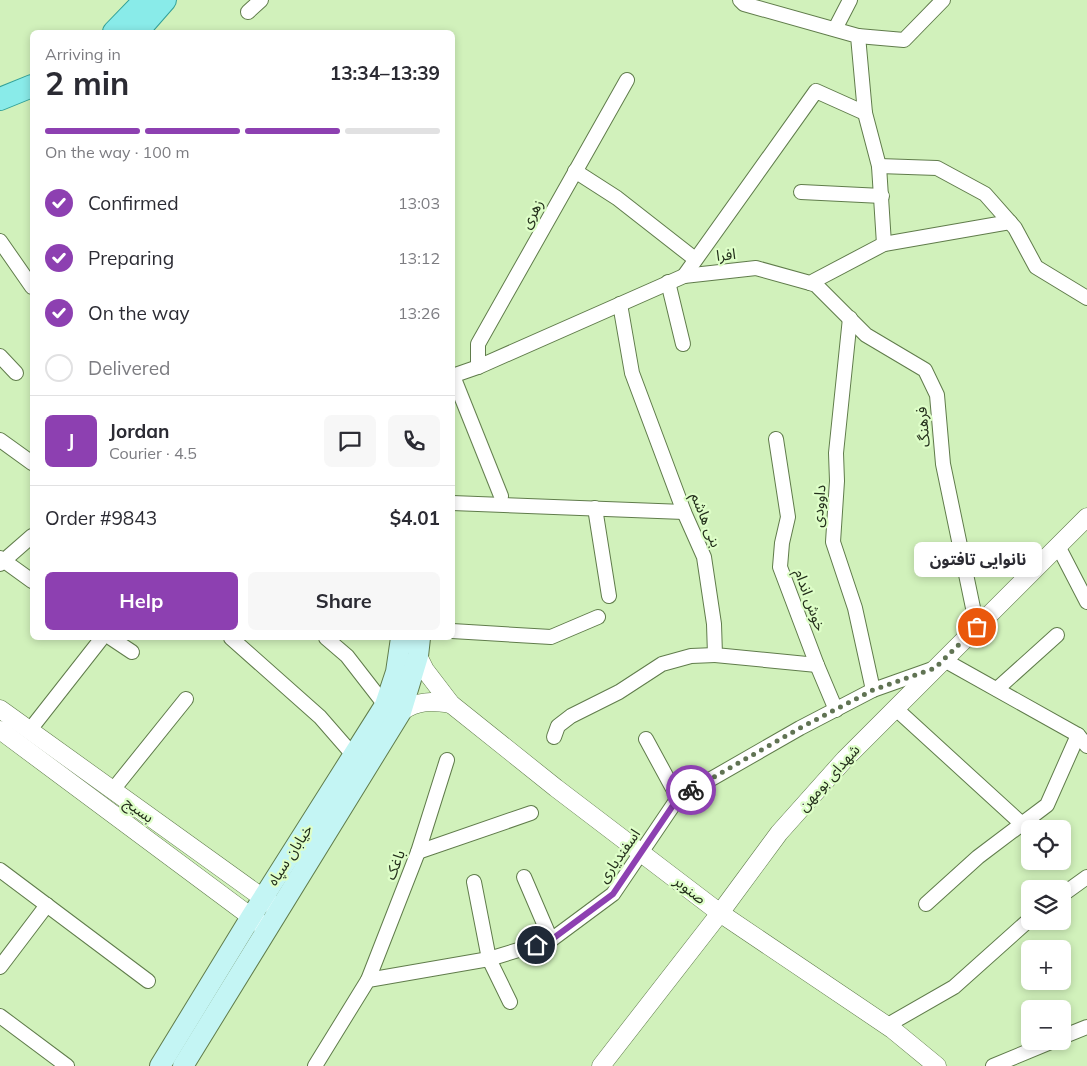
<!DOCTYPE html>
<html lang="en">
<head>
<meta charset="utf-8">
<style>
  :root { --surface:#fff; --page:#f7f7f7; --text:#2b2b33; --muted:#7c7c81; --line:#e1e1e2; --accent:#8d40b1 }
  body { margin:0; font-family:Mulish,"Noto Sans Arabic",sans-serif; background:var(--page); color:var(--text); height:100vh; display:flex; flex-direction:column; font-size:19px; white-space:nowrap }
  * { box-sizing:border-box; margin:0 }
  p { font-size:16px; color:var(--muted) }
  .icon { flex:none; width:28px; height:28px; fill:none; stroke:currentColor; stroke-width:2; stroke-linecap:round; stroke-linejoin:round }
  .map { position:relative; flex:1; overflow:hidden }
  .details { position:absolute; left:30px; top:30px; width:425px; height:610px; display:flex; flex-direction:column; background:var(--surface); border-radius:8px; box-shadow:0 2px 8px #0003 }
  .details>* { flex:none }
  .tools { position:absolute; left:1021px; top:820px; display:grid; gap:10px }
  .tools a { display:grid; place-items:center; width:50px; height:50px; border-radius:8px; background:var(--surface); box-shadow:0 2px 8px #0003; font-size:25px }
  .pin { position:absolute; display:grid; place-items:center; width:42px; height:42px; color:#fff; margin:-21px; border:2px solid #fff; border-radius:50%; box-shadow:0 1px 5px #0007 }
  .courier { position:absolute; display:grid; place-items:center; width:50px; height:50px; margin:-25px; border:4px solid #8d40b1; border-radius:50%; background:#fff; color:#222; box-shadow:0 1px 6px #0007 }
  .bubble { position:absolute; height:35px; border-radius:8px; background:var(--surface); box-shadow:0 2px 8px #0003; font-size:16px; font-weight:700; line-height:35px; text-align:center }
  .headline em { font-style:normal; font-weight:700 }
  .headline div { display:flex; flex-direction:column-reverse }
  .headline { display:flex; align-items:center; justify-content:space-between; height:85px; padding:0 15px }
  h1 { font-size:32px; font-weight:700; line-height:38px }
  .bar { display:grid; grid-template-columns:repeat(4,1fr); gap:8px 5px; align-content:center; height:60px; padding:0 15px }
  .bar i { height:6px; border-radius:4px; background:var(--line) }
  .bar .current { background:var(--accent) }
  .bar p { grid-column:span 4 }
  .line { display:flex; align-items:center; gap:12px; padding:0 15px; border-top:1px solid var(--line) }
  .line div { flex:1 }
  .round { display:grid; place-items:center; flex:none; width:52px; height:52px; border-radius:8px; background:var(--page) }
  ol { padding:0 15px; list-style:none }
  li { display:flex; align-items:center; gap:15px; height:55px }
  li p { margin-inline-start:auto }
  li .icon { padding:5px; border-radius:50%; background:var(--accent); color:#fff; stroke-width:4 }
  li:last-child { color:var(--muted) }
  li i { width:28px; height:28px; border:2px solid var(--line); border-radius:50% }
  .action { display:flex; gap:10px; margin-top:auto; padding:10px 15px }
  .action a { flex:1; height:58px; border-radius:8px; background:var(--accent); color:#fff; font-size:20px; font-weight:700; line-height:58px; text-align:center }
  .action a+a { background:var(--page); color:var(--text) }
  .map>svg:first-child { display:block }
</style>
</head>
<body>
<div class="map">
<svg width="1087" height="1066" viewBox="0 0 1087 1066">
  <rect width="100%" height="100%" fill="#d1f1bb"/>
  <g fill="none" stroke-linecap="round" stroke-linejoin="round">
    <!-- minor casing -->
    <g stroke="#607c4b" stroke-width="16">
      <g id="minor">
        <path d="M 740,0 L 744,4 L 858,36 L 865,113"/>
        <path d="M 248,12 L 261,0"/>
        <path d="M 835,29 L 850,0"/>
        <path d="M 858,36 L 904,40 L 943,0"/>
        <path d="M 879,166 L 937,168 L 985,194 L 1015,228 L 1036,267 L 1087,298"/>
        <path d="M 575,171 L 617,198 L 695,259"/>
        <path d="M 801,192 L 882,196"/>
        <path d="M 0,241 L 32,287"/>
        <path d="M 684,276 L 816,91 L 865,113 L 879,166 L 884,244"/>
        <path d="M 668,282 L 683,344"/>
        <path d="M 810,283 L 816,285 L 866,335 L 925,370 L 937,395 L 943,464 L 977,627"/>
        <path d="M 620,304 L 632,373 L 684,512 L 704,557 L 714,624 L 715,655 L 817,665"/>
        <path d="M 850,318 L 836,453 L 837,481 L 833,542 L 855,608 L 873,690"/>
        <path d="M 0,356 L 16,373"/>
        <path d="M 478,367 L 478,344 L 627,80"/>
        <path d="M 452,376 L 478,367 L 684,276 L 756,268 L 810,283 L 884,244 L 1010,222"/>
        <path d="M 453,376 L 501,496"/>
        <path d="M 776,439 L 788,517 L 782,543 L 780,567 L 817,665 L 836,710"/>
        <path d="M 0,440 L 32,463"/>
        <path d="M 452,503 L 684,512"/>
        <path d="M 595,508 L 609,596"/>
        <path d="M 1058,546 L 1087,602"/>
        <path d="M 0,558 L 32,581"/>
        <path d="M 0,564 L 32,536"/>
        <path d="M 452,631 L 551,637 L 598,617"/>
        <path d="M 111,638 L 132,652"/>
        <path d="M 231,638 L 320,717 L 354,756"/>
        <path d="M 326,638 L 347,656 L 385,705"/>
        <path d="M 944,660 L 1078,735 L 1087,746"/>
        <path d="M 997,689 L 1057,635"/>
        <path d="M 895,708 L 1022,824"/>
        <path d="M 29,731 L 102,638"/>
        <path d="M 554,737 L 558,726 L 571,716 L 619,692 L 662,664 L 691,656 L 715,655"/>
        <path d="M 646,739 L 678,798"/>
        <path d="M 112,791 L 186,699"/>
        <path d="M 418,852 L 531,813"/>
        <path d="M 0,870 L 148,981"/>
        <path d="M 524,877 L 551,940"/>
        <path d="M 474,882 L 489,959 L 510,1002"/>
        <path d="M 1062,895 L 1087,877"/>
        <path d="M 926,904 L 978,857 L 1047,805 L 1078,735"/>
        <path d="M 0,967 L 47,905"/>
        <path d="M 368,980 L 418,852 L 447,760"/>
        <path d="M 0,1016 L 67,1066"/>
        <path d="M 886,1026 L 954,987 L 1030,919"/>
        <path d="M 1062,1037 L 1087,1027"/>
        <path d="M 315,1066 L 368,980 L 489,959 L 551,940 L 613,894 L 678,798 L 800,728 L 873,690 L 935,668"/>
        <path d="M 993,1066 L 1053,1041"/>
      </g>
    </g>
    <!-- tertiary casing -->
    <g stroke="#607c4b" stroke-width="19">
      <g id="tertiary">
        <path d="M 418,656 L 425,670 L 451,704 L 556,788 L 720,913 L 892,1029 L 937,1066"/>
        <path d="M 0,709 L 274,906"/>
        <path d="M 401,712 C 418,700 432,701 451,704"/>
        <path d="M 0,730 L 262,925"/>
        <path d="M 601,1066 L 720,913 L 779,833 L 845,759 L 1087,517"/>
      </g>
    </g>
    <!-- secondary casing -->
    <g stroke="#607c4b" stroke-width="22">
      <g id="secondary">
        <path d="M 160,1066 L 251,917 L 385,705 L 396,672 L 401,638"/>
        <path d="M 183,1066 L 401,712 L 418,656 L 420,638"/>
      </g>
    </g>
    <!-- primary casing -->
    <g stroke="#32a198" stroke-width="24">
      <g id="primary">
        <path d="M 114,32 L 145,0"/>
        <path d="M 137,32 L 165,0"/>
        <path d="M 0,99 L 32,86"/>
      </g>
    </g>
    <!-- minor -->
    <use href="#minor" stroke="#fff" stroke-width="14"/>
    <!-- tertiary -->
    <use href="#tertiary" stroke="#fff" stroke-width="18"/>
    <!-- secondary -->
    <use href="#secondary" stroke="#c4f5f4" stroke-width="20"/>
    <!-- primary -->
    <use href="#primary" stroke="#89ebe9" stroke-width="22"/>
  </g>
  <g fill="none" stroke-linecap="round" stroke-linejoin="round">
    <!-- done -->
    <path stroke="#607353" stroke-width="5" stroke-dasharray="0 9" d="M 691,790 L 800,728 L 873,690 L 935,668 L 977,627"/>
    <!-- route -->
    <path stroke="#8d40b1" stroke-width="6" d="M 536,945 L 551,940 L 613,894 L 678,798 L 691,790"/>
  </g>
  <g text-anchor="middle" stroke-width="4.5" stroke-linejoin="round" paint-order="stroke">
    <!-- street labels -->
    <g font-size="15" fill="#232f1b" stroke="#defec8">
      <text transform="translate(532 214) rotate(-61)" y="5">زهری</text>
      <text transform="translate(726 255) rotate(-6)" y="5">افرا</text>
      <text transform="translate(923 427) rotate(-95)" y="5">فرهنگ</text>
      <text transform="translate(819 506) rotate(-86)" y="5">داوودی</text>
      <text transform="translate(706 520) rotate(68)" y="5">بنی هاشم</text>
      <text transform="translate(810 600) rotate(70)" y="5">خوش اندام</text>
      <text transform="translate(829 778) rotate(-48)" y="5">شهدای بومهن</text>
      <text transform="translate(139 810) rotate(36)" y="5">بسیج</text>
      <text transform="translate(290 855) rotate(-57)" y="5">خیابان سپاه</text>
      <text transform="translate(619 856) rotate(-55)" y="5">اسفندیاری</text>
      <text transform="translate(395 865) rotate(-69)" y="5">باغک</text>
      <text transform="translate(690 890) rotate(38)" y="5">صنوبر</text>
    </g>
  </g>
</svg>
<div class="tools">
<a><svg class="icon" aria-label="locate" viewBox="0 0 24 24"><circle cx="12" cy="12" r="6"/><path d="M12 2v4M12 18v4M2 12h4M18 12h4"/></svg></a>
<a><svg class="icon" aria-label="layers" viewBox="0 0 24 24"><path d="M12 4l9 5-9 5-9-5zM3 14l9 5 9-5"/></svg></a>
<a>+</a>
<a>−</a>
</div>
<div class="pin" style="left:977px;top:627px;background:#ea580c"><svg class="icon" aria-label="bag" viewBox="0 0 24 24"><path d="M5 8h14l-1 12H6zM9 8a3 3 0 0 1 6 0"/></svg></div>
<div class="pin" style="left:536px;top:945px;background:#1f2937"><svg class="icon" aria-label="home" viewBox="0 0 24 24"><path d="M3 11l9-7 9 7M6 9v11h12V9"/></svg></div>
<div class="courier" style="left:691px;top:790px"><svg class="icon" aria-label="bike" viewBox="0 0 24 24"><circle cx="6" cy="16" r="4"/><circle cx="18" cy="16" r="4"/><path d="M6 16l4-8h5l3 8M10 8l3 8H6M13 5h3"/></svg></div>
<div class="bubble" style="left:914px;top:542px;width:128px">نانوایی تافتون</div>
<section class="details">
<div class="headline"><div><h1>2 min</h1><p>Arriving in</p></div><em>13:34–13:39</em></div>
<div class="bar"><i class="current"></i><i class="current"></i><i class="current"></i><i></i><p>On the way · 100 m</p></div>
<ol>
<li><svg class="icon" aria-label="check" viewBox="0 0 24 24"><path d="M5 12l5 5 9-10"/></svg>Confirmed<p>13:03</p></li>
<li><svg class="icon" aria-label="check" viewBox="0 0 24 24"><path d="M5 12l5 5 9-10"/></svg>Preparing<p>13:12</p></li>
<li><svg class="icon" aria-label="check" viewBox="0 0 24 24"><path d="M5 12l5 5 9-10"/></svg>On the way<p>13:26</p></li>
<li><i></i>Delivered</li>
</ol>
<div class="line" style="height:90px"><b class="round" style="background:var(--accent);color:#fff">J</b><div><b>Jordan</b><p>Courier · 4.5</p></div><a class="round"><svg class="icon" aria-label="chat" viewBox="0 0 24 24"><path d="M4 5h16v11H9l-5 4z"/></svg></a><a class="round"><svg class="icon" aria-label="phone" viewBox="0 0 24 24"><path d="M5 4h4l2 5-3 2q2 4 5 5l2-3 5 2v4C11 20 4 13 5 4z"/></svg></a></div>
<div class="line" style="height:65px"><div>Order #9843</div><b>$4.01</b></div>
<div class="action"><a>Help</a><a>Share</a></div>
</section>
</div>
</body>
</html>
